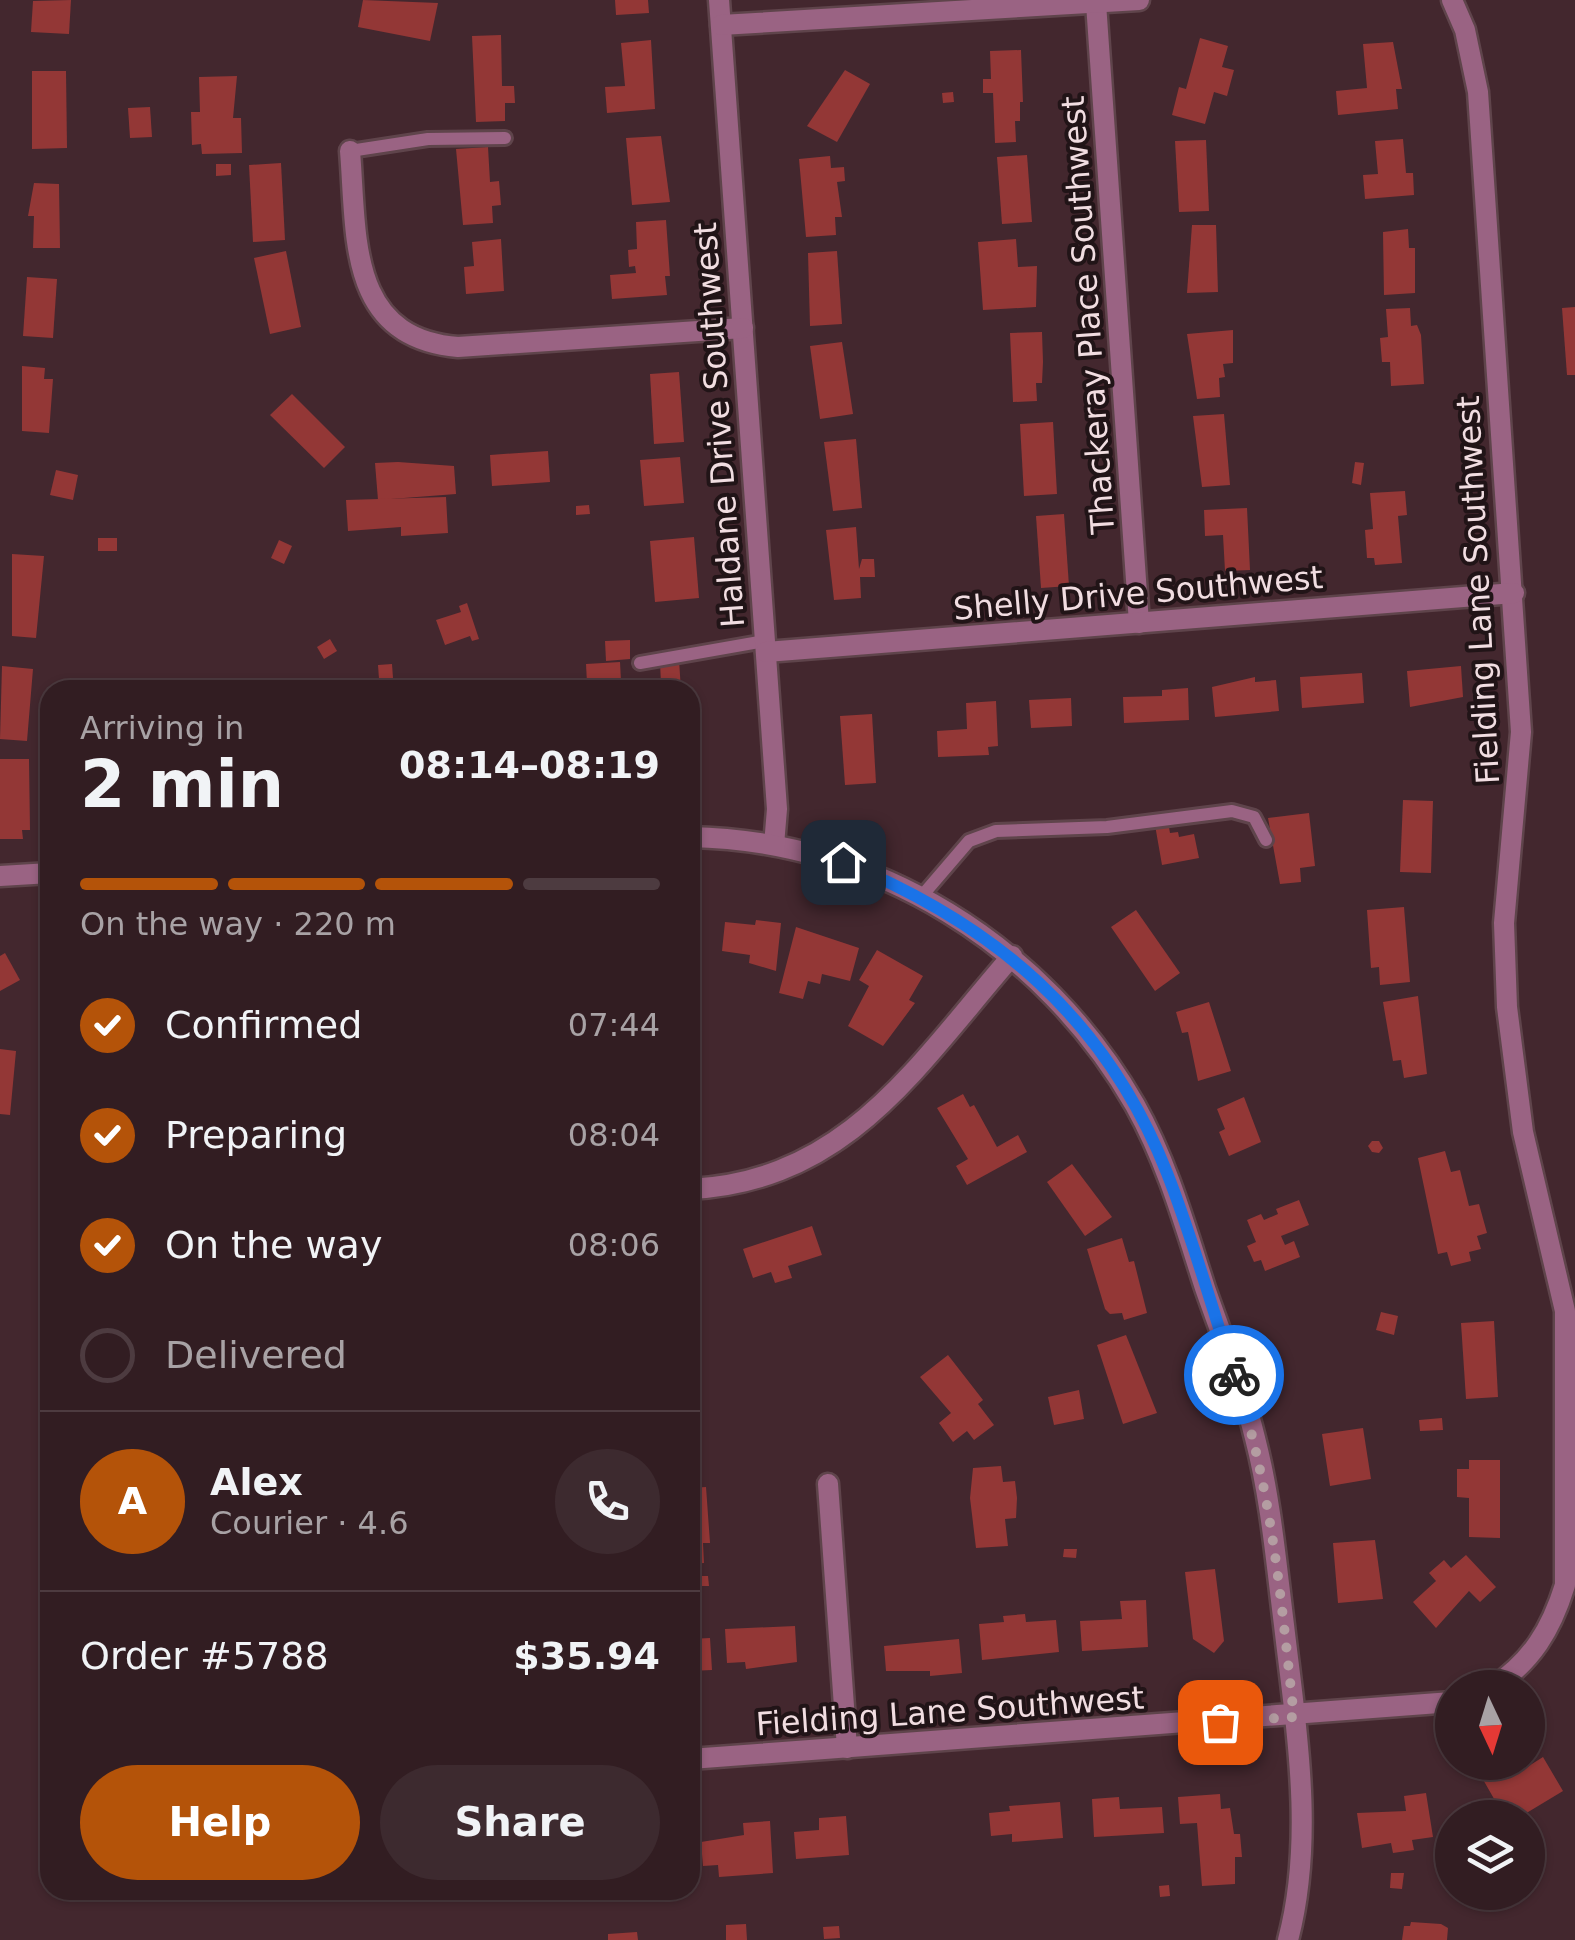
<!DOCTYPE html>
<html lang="en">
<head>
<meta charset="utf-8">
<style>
  :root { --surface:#321d22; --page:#3d2a2f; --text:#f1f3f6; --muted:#a8a2a5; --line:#4d3b40; --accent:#b45309 }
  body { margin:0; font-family:"DejaVu Sans",sans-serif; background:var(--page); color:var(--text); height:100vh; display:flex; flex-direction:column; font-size:38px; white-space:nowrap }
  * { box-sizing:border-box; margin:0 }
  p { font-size:32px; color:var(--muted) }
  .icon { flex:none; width:55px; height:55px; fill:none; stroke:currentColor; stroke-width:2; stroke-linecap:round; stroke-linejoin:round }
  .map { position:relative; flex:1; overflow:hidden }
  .panel { position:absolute; left:40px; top:680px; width:660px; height:1220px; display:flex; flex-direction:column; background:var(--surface); border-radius:30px; box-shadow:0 2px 8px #0004,0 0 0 2px var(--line) }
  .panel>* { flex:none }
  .needle { width:65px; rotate:176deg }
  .buttons { position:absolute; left:1435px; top:1670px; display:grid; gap:20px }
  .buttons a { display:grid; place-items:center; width:110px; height:110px; border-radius:50%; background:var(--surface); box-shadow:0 2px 8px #0004,0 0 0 2px var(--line); font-size:50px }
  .pin { position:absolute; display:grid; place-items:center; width:85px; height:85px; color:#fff; margin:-42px; border-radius:20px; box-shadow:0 5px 15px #0006 }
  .courier { position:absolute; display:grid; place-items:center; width:100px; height:100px; margin:-50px; border:8px solid #1a73e8; border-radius:50%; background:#fff; color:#222; box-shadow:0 2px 12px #0007 }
  .headline em { font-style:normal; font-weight:700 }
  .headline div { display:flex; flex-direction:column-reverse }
  .headline { display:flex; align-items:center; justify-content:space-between; height:170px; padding:0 40px }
  h1 { font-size:65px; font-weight:700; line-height:75px }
  .bar { display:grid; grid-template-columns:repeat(4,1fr); gap:15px 10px; align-content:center; height:120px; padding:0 40px }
  .bar i { height:12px; border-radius:8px; background:var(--line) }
  .bar .on { background:var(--accent) }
  .bar p { grid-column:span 4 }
  .line { display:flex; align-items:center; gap:25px; padding:0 40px; border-top:2px solid var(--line) }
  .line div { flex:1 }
  .round { display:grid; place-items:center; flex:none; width:105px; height:105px; border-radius:52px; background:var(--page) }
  ol { padding:0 40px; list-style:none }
  li { display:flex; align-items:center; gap:30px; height:110px }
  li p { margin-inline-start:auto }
  li .icon { padding:10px; border-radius:50%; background:var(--accent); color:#fff; stroke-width:4 }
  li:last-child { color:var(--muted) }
  li i { width:55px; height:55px; border:5px solid var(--line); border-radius:50% }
  .cta { display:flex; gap:20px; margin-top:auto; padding:20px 40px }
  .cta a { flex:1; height:115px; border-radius:60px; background:var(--accent); color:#fff; font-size:40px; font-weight:700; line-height:115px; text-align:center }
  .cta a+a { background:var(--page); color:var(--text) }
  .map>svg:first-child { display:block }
</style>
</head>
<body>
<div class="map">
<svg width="1575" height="1940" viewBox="0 0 1575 1940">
  <rect width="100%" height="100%" fill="#43272e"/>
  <!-- building -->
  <g fill="#933736">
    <path d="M 71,0 L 69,34 L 31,32 L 33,1 Z"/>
    <path d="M 363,0 L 438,3 L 430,41 L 358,27 Z"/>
    <path d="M 615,0 L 648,0 L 649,13 L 616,15 Z"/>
    <path d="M 501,35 L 502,86 L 514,86 L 515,103 L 505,103 L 505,121 L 476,122 L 472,36 Z"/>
    <path d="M 1200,38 L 1228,46 L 1222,67 L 1234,70 L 1227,96 L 1214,92 L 1205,124 L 1172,115 L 1179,87 L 1186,89 Z"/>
    <path d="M 651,40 L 655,109 L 607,113 L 605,87 L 625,86 L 621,43 Z"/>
    <path d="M 1393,42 L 1402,89 L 1396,89 L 1398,109 L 1338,115 L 1336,91 L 1367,88 L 1363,44 Z"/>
    <path d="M 1021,50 L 1023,102 L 1020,102 L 1020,121 L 1015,121 L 1016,142 L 995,143 L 993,93 L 983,93 L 983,79 L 991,79 L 990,51 Z"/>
    <path d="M 845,70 L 870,84 L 837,142 L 807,126 Z"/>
    <path d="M 32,71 L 66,71 L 67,148 L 32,149 Z"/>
    <path d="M 237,76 L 233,118 L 241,118 L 242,153 L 202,154 L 201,144 L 192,145 L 191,112 L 200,112 L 199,77 Z"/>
    <path d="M 953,92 L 954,102 L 943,103 L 942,93 Z"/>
    <path d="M 150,107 L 152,137 L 130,138 L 128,108 Z"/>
    <path d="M 661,136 L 670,202 L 632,205 L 626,138 Z"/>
    <path d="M 1403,139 L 1406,173 L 1413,173 L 1414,195 L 1365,199 L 1363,175 L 1378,174 L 1375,141 Z"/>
    <path d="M 1206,140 L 1209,211 L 1179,212 L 1175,141 Z"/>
    <path d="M 488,147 L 490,182 L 499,181 L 501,205 L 492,206 L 493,223 L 463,225 L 456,149 Z"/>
    <path d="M 1027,155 L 1032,222 L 1002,224 L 997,157 Z"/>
    <path d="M 830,156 L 831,168 L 844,167 L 845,181 L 837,182 L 842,217 L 835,217 L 836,235 L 806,237 L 799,159 Z"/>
    <path d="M 281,163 L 285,240 L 253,242 L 249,165 Z"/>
    <path d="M 216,164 L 231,164 L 231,175 L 216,176 Z"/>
    <path d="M 34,183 L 59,184 L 60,248 L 33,248 L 34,216 L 28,216 Z"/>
    <path d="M 666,220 L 670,276 L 665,276 L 667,295 L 612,299 L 610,275 L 636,273 L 635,266 L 629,267 L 628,250 L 637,249 L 636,222 Z"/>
    <path d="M 1192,225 L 1216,225 L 1218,292 L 1187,293 Z"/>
    <path d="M 1408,229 L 1409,248 L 1415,248 L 1415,293 L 1384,295 L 1383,232 Z"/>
    <path d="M 501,239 L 504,291 L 466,294 L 464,267 L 474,266 L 472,242 Z"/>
    <path d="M 1016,239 L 1018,267 L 1037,266 L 1036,307 L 983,310 L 978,242 Z"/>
    <path d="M 286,251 L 301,327 L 270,334 L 254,258 Z"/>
    <path d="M 837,251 L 842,324 L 810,326 L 808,253 Z"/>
    <path d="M 27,277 L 57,279 L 53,338 L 23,336 Z"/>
    <path d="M 1575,307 L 1575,375 L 1567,375 L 1562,308 Z"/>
    <path d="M 1410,308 L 1411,326 L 1417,325 L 1421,335 L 1424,384 L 1391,386 L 1390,362 L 1382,362 L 1380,338 L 1388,337 L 1386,309 Z"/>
    <path d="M 1233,330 L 1233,363 L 1223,364 L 1225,377 L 1219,378 L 1220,397 L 1197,399 L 1187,334 Z"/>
    <path d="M 1042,332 L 1043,362 L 1042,383 L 1036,383 L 1037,401 L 1013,402 L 1010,333 Z"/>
    <path d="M 842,342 L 853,414 L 820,419 L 810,346 Z"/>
    <path d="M 22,366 L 45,368 L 44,379 L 53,379 L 49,433 L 22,431 Z"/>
    <path d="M 679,372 L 684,442 L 654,444 L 650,374 Z"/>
    <path d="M 292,394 L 345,447 L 324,468 L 270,415 Z"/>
    <path d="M 1224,414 L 1230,485 L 1202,487 L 1193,416 Z"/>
    <path d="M 1053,422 L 1057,494 L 1024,496 L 1020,424 Z"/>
    <path d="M 856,439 L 862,508 L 833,511 L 824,442 Z"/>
    <path d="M 548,451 L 550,482 L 492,486 L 490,455 Z"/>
    <path d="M 680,457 L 684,503 L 644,506 L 640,460 Z"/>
    <path d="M 398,462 L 454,466 L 456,494 L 378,500 L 375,463 Z"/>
    <path d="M 1355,462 L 1364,463 L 1361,485 L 1352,483 Z"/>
    <path d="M 56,470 L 78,475 L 73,500 L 50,495 Z"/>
    <path d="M 1405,491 L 1407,515 L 1398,516 L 1402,563 L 1375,565 L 1374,558 L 1367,558 L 1365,530 L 1373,529 L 1370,493 Z"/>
    <path d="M 446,497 L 448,533 L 401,536 L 401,527 L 348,531 L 346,500 Z"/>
    <path d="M 589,505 L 590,514 L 576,515 L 576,506 Z"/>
    <path d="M 1247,508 L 1250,570 L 1225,571 L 1223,535 L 1205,536 L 1204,510 Z"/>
    <path d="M 1064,514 L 1069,586 L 1041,588 L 1036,516 Z"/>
    <path d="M 856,527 L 859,569 L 862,559 L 874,559 L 875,577 L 860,577 L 861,598 L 834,600 L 826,530 Z"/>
    <path d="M 694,537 L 699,598 L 655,602 L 650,541 Z"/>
    <rect x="98" y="538" width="19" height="13"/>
    <path d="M 279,540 L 292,546 L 284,564 L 271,558 Z"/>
    <path d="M 12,554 L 44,556 L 36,638 L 12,636 Z"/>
    <path d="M 467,603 L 479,639 L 472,641 L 470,636 L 445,645 L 436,620 L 461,612 L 459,606 Z"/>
    <path d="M 330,639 L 337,651 L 324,659 L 317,647 Z"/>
    <path d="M 630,640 L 630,659 L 606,661 L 605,641 Z"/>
    <path d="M 679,660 L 681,690 L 648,690 L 648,685 L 661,684 L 660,662 Z"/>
    <path d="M 620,662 L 621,681 L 587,683 L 586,664 Z"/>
    <path d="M 392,664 L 393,678 L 379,679 L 378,665 Z"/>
    <path d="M 2,666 L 33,669 L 27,741 L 0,739 Z"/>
    <path d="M 1461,666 L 1463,697 L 1410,707 L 1407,671 Z"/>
    <path d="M 1362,673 L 1364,703 L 1302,708 L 1300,677 Z"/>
    <path d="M 1255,677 L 1255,682 L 1276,680 L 1279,711 L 1215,717 L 1212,687 Z"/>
    <path d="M 211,679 L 213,690 L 182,690 L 181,685 Z"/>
    <path d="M 1188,688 L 1189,720 L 1124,723 L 1123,697 L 1162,696 L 1162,690 Z"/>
    <path d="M 1071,698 L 1072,726 L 1031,728 L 1029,700 Z"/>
    <path d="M 996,701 L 998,746 L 988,747 L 989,755 L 938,757 L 937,731 L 967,729 L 966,703 Z"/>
    <path d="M 872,714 L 876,783 L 845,785 L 840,716 Z"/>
    <path d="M 0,759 L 29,759 L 30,830 L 22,830 L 23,839 L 0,839 Z"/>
    <path d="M 1403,800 L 1433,801 L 1431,873 L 1400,872 Z"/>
    <path d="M 1309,813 L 1315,866 L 1300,868 L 1301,882 L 1280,884 L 1268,818 Z"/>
    <path d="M 1168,822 L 1170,833 L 1178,832 L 1179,837 L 1194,834 L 1199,858 L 1162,865 L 1155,825 Z"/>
    <path d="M 1404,907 L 1410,982 L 1380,985 L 1379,967 L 1371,968 L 1367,910 Z"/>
    <path d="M 1136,910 L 1180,973 L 1155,991 L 1111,927 Z"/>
    <path d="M 756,920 L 781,923 L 776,971 L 749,963 L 750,955 L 722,951 L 725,922 L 755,925 Z"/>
    <path d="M 796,927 L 859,948 L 850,981 L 822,974 L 820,984 L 808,981 L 803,999 L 779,993 Z"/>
    <path d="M 877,950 L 923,976 L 909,1000 L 915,1003 L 883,1046 L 848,1026 L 869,986 L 859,980 Z"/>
    <path d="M 5,953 L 20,980 L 0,991 L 0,956 Z"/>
    <path d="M 1418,996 L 1427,1074 L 1404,1078 L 1401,1060 L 1393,1061 L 1383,1002 Z"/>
    <path d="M 1209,1002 L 1231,1071 L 1198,1081 L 1188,1032 L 1182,1033 L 1176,1012 Z"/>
    <path d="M 0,1049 L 16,1051 L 10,1115 L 0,1114 Z"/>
    <path d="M 963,1094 L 970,1107 L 974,1105 L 997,1147 L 1018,1135 L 1027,1152 L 967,1185 L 956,1166 L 968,1159 L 937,1108 Z"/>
    <path d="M 1244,1097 L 1261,1142 L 1229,1156 L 1219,1132 L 1225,1129 L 1217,1109 Z"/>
    <path d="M 1372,1141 L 1379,1141 L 1383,1148 L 1379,1153 L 1372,1152 L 1368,1146 Z"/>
    <path d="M 1445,1151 L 1451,1172 L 1460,1170 L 1469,1206 L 1479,1204 L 1487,1233 L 1477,1236 L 1481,1249 L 1469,1252 L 1471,1261 L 1451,1266 L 1447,1252 L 1438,1254 L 1418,1158 Z"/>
    <path d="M 1072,1164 L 1112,1217 L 1085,1236 L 1047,1182 Z"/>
    <path d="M 44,1192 L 50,1193 L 50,1215 L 41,1214 Z"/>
    <path d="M 1299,1200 L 1309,1225 L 1281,1236 L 1285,1245 L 1294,1241 L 1300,1257 L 1265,1271 L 1261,1260 L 1254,1262 L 1247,1246 L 1256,1242 L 1247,1220 L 1261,1214 L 1264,1220 L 1278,1214 L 1276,1209 Z"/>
    <path d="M 812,1226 L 822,1255 L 788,1266 L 792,1278 L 775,1283 L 771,1272 L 753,1278 L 743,1249 Z"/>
    <path d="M 1122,1238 L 1129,1262 L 1134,1261 L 1147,1313 L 1124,1320 L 1122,1313 L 1110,1314 L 1105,1309 L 1087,1249 Z"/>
    <path d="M 1381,1312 L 1398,1316 L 1394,1335 L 1376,1330 Z"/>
    <path d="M 1494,1321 L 1498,1397 L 1466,1399 L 1461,1323 Z"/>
    <path d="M 1126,1335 L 1157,1413 L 1123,1424 L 1097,1345 Z"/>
    <path d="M 948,1355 L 983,1400 L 978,1404 L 994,1425 L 974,1440 L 967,1431 L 953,1442 L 939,1423 L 951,1413 L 920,1377 Z"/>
    <path d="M 1079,1390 L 1084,1419 L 1054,1425 L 1048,1397 Z"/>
    <path d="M 1442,1418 L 1443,1430 L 1420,1431 L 1419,1420 Z"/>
    <path d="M 1363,1428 L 1371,1479 L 1330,1486 L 1322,1434 Z"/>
    <path d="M 1469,1460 L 1500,1460 L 1500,1538 L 1469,1537 L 1469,1498 L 1457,1497 L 1457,1469 L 1469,1469 Z"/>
    <path d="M 1001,1466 L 1003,1482 L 1015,1481 L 1017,1498 L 1016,1518 L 1005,1519 L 1008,1546 L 976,1548 L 970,1498 L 973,1468 Z"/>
    <path d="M 706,1487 L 710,1543 L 703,1543 L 704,1563 L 690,1564 L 690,1488 Z"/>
    <path d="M 1375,1540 L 1383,1599 L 1338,1603 L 1333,1543 Z"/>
    <path d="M 1064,1549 L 1077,1549 L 1076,1558 L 1063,1557 Z"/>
    <path d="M 1466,1555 L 1496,1587 L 1480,1602 L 1469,1591 L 1436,1628 L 1413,1602 L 1436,1581 L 1429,1573 L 1444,1560 L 1451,1568 Z"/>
    <path d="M 1215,1569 L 1224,1641 L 1214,1653 L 1193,1639 L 1185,1572 Z"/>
    <path d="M 698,1576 L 708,1576 L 709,1586 L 699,1586 Z"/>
    <path d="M 1146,1600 L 1148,1647 L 1082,1651 L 1080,1621 L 1122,1619 L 1120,1601 Z"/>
    <path d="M 1025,1614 L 1026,1622 L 1056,1620 L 1059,1652 L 982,1660 L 979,1624 L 1004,1622 L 1003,1616 Z"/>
    <path d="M 795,1626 L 797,1662 L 746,1669 L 745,1662 L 727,1663 L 725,1629 Z"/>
    <path d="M 710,1638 L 712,1670 L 690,1671 L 690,1639 Z"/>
    <path d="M 959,1639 L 962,1673 L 930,1676 L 930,1671 L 886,1671 L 884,1646 Z"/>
    <path d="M 1543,1757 L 1563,1791 L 1518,1818 L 1505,1818 L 1477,1769 L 1501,1762 L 1510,1778 Z"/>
    <path d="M 1426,1793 L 1433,1837 L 1412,1840 L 1414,1850 L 1393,1853 L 1391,1843 L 1362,1848 L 1357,1813 L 1406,1811 L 1404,1796 Z"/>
    <path d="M 1220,1794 L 1221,1809 L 1230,1808 L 1234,1834 L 1240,1834 L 1242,1857 L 1235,1857 L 1235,1884 L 1202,1886 L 1197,1823 L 1180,1824 L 1178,1797 Z"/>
    <path d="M 1119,1797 L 1120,1809 L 1162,1807 L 1164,1833 L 1094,1837 L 1092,1799 Z"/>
    <path d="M 1060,1802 L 1063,1838 L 1012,1842 L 1012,1834 L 991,1836 L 989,1813 L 1010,1811 L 1009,1806 Z"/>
    <path d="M 846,1816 L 849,1855 L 796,1859 L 794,1832 L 819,1830 L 819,1818 Z"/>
    <path d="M 770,1821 L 773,1873 L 719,1877 L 718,1865 L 703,1866 L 701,1842 L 744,1835 L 743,1823 Z"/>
    <path d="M 1391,1873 L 1404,1873 L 1402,1889 L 1390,1888 Z"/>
    <path d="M 1169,1885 L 1170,1896 L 1160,1897 L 1159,1886 Z"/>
    <path d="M 1411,1922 L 1441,1924 L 1448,1928 L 1447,1940 L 1402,1940 L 1404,1926 L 1410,1926 Z"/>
    <path d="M 746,1924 L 747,1940 L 726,1940 L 726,1925 Z"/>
    <path d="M 839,1926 L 840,1938 L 824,1939 L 823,1927 Z"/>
    <path d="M 637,1932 L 638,1940 L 608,1940 L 608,1934 Z"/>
  </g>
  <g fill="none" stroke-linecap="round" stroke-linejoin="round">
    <!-- lane casing -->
    <g stroke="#5f444b" stroke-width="18">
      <g id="lane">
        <path d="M 350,151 L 428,139 L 505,138"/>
        <path d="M 640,663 L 765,641"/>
        <path d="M 921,897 L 969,841 L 996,831 L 1107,827 L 1232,811 L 1254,817 L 1266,840"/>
      </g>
    </g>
    <!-- street casing -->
    <g stroke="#5f444b" stroke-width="25">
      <g id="street">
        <path d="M 719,0 L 777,809 L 774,845"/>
        <path d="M 1452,0 L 1465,30 L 1478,92 L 1521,732 L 1504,923 L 1507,1007 L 1523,1132 L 1565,1311 L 1565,1585 C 1551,1630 1532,1661 1492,1688"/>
        <path d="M 1096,3 L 1139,623"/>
        <path d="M 721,25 L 1139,0"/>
        <path d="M 350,151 C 357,236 347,338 458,347 L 743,328"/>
        <path d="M 766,652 L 1514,593"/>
        <path d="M 690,837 C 875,840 1044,946 1135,1105 C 1167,1162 1185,1226 1205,1288 C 1222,1337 1243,1388 1255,1438 C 1271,1500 1276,1562 1284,1625 C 1296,1728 1315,1838 1288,1940"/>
        <path d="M 0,876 L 50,873"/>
        <path d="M 690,1189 C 848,1181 917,1065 1012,956"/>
        <path d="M 828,1484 L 847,1748"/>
        <path d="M 690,1759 L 1452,1702"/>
      </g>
    </g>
    <!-- lane -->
    <use href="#lane" stroke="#9a6383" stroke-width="12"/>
    <!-- street -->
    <use href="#street" stroke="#9a6383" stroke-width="20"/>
  </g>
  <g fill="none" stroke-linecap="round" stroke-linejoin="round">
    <!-- done -->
    <path stroke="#b49da2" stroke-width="10" stroke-dasharray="0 18" d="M 1220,1722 L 1294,1717 C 1281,1601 1272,1486 1234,1375"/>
    <!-- route -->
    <path stroke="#1a73e8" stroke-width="12" d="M 843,862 C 994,924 1106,1018 1167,1173 C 1193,1239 1212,1308 1234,1375"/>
  </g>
  <g text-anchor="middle" stroke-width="8" stroke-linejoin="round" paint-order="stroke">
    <!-- street labels -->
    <g font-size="32" fill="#f1dde1" stroke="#211417">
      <text transform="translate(1088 315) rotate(-94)" y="11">Thackeray Place Southwest</text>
      <text transform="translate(719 425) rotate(-94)" y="11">Haldane Drive Southwest</text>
      <text transform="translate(1478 590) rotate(-93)" y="11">Fielding Lane Southwest</text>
      <text transform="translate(1138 593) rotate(-5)" y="11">Shelly Drive Southwest</text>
      <text transform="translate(950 1711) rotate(-4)" y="11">Fielding Lane Southwest</text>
    </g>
  </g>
</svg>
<div class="buttons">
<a><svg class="needle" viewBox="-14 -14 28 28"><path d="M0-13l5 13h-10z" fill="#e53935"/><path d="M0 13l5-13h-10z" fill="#a8a2a5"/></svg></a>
<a><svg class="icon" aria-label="layers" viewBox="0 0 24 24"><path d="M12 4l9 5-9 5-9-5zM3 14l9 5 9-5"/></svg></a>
</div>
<div class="pin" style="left:1220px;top:1722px;background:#ea580c"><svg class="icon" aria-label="bag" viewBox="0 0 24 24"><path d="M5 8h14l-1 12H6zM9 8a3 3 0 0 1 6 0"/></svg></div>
<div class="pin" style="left:843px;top:862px;background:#1f2937"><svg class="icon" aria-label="home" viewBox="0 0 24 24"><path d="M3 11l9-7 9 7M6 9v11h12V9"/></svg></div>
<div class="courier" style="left:1234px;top:1375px"><svg class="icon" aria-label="bike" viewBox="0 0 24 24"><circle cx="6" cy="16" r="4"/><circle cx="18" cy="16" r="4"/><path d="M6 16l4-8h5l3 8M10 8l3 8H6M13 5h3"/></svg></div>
<section class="panel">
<div class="headline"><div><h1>2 min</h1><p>Arriving in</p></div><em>08:14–08:19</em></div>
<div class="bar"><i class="on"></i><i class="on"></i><i class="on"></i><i></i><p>On the way · 220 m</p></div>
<ol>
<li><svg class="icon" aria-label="check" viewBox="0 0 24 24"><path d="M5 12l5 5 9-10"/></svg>Confirmed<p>07:44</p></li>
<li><svg class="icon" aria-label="check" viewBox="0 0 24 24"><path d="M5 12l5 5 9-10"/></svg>Preparing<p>08:04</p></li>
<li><svg class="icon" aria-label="check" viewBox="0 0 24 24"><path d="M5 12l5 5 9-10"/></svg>On the way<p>08:06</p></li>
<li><i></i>Delivered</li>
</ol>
<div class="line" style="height:180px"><b class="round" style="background:var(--accent);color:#fff">A</b><div><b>Alex</b><p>Courier · 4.6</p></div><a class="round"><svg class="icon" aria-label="phone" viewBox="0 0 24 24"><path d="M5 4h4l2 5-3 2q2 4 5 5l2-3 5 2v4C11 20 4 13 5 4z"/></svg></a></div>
<div class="line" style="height:130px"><div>Order #5788</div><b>$35.94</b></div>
<div class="cta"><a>Help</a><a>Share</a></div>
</section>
</div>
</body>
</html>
